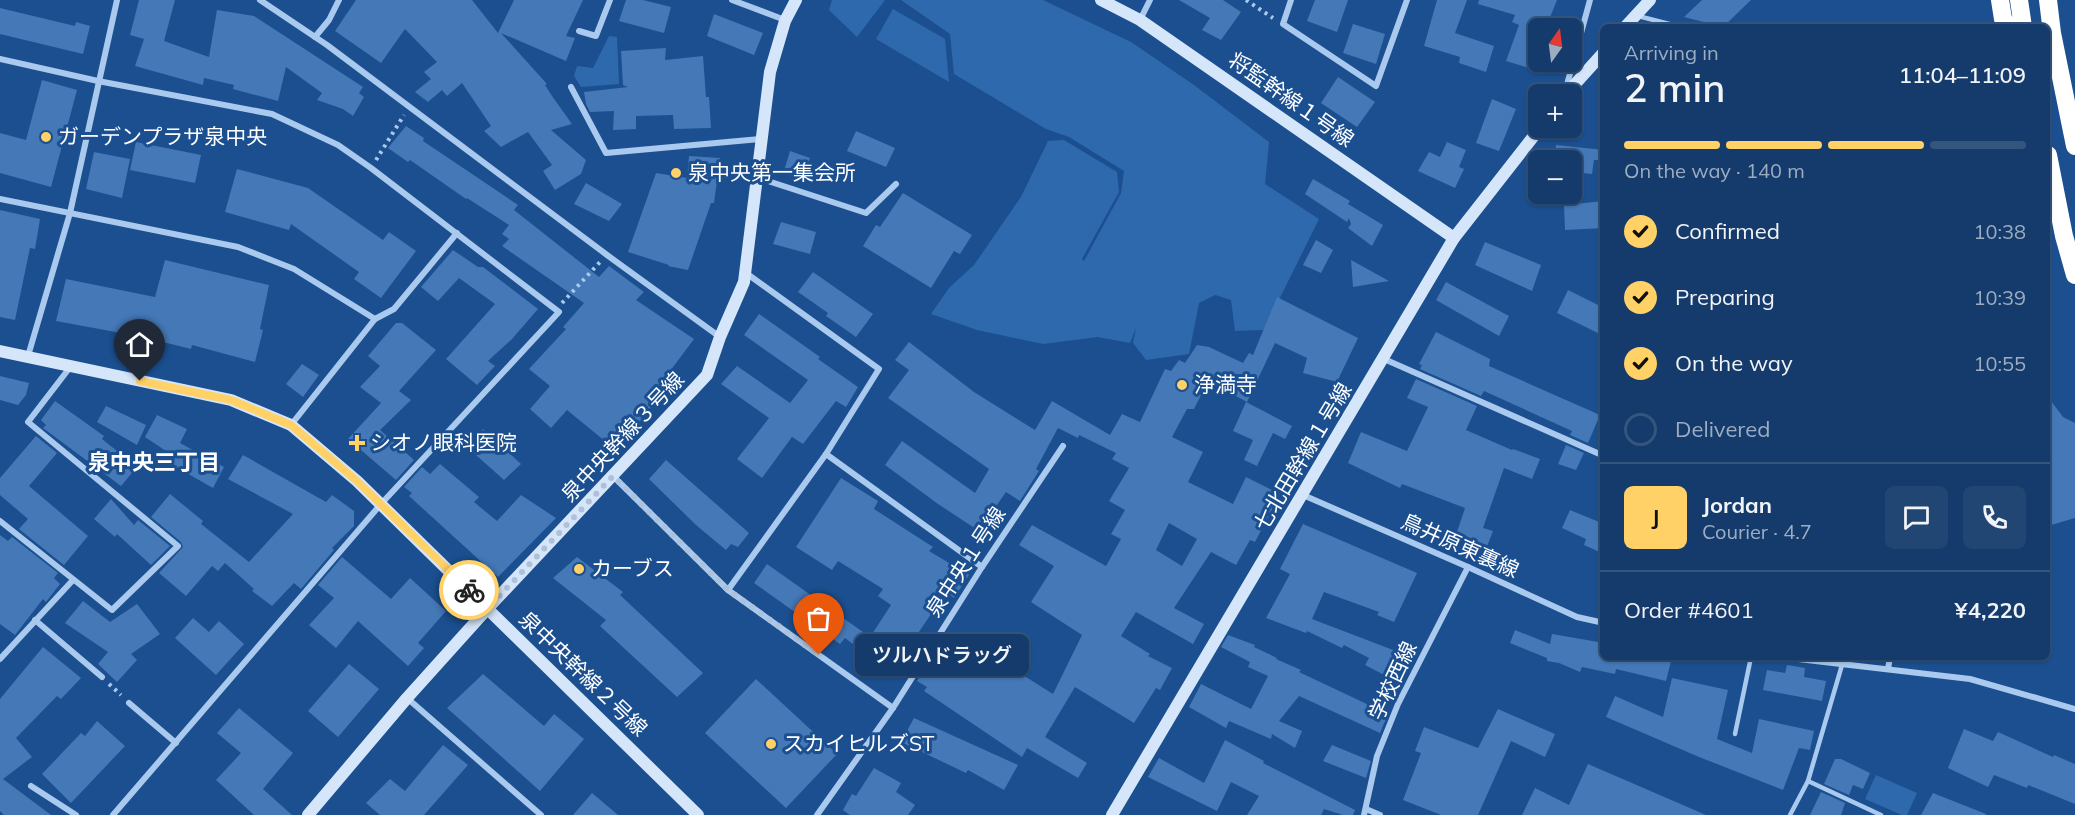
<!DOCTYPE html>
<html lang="en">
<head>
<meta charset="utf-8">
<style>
  :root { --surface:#143b6b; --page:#214673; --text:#f1f3f6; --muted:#9dadc1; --line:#33557e; --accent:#ffd166 }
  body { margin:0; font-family:Mulish,"Noto Sans JP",sans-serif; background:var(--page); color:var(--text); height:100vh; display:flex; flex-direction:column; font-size:22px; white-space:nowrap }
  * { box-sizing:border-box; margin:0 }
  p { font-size:20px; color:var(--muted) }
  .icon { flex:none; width:33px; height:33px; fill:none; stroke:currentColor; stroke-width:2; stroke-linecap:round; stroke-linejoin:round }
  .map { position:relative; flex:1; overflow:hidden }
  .details { position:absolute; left:1600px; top:24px; width:450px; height:636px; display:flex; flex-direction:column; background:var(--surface); border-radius:9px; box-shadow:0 2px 4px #0004,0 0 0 2px var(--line) }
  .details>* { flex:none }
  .needle { width:39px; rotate:14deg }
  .controls { position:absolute; left:1528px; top:18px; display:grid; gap:12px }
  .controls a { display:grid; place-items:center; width:54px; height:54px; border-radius:9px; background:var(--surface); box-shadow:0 2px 4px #0004,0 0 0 2px var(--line); font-size:30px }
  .pin { position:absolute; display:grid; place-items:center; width:51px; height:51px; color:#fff; margin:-62px -26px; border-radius:50% 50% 50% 0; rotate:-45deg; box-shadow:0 0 6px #0007 }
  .pin .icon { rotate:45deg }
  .courier { position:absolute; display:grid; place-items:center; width:60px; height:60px; margin:-30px; border:4px solid #ffd166; border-radius:50%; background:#fff; color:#222; box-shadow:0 2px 8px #0007 }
  .bubble { position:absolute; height:42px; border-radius:9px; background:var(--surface); box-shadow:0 2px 4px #0004,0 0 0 2px var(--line); font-size:20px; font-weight:600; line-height:42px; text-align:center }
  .summary em { font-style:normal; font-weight:600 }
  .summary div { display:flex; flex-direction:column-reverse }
  .summary { display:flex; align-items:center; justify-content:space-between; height:102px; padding:0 24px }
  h1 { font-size:39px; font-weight:600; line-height:45px }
  .bar { display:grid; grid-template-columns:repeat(4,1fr); gap:9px 6px; align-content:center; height:72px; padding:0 24px }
  .bar i { height:8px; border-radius:4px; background:var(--line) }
  .bar .on { background:var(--accent) }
  .bar p { grid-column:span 4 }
  .line { display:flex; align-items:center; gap:15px; padding:0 24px; border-top:2px solid var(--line) }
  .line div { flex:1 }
  .round { display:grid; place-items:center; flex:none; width:63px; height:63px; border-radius:9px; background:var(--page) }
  ol { padding:0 24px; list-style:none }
  li { display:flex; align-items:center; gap:18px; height:66px }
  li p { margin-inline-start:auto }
  li .icon { padding:6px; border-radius:50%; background:var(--accent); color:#111; stroke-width:4 }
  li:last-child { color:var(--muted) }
  li i { width:33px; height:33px; border:3px solid var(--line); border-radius:50% }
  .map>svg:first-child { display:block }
</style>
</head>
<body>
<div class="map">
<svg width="2075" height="815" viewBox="0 0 2075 815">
  <rect width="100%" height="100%" fill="#1b4f8f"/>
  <!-- green -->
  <g fill="#2e69ad">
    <path d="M 832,0 L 885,0 L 857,37 L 829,10 Z"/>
    <path d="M 901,0 L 1043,0 L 1131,42 L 1194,85 L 1269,142 L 1265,184 L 1319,219 L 1264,330 L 1235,331 L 1231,300 L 1215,295 L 1199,303 L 1189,354 L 1146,360 L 1133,343 L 1136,328 L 1130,343 L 1098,337 L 1043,344 L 977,330 L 931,314 L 949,288 L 974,265 L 1021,197 L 1048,141 L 1064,140 L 1117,172 L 1119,192 L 1082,259 L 1084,261 L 1121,193 L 1124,171 L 1069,137 L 1046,129 L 954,74 L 950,34 Z"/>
    <path d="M 893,9 L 945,39 L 949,82 L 876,39 Z"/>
    <path d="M 609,36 L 617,37 L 619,84 L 581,87 L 574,76 L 577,66 L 593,68 Z"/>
    <path d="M 1876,775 L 1917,793 L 1907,815 L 1902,815 L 1865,799 Z"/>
  </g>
  <!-- building -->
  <g fill="#4478b7" fill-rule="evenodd">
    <path d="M 139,0 L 175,0 L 164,41 L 209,57 L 217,10 L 254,16 L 363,87 L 359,93 L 364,97 L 353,116 L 343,109 L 317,100 L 322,93 L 286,67 L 278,101 L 233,89 L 234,85 L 204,78 L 203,85 L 135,66 L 144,39 L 130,35 Z"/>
    <path d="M 356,0 L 472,0 L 498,33 L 514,0 L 583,0 L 566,36 L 575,38 L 566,61 L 501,33 L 547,84 L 545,85 L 552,96 L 572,124 L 551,130 L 586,160 L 581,174 L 555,190 L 543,171 L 552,165 L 528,132 L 501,147 L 484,131 L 491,126 L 462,83 L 447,96 L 442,90 L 428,102 L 415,92 L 431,79 L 424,72 L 437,62 L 405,29 L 381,63 L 335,31 Z"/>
    <path d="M 626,0 L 643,0 L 671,7 L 664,33 L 619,21 Z"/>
    <path d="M 1179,0 L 1223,0 L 1241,12 L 1221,40 L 1202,30 L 1210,18 Z"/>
    <path d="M 1315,0 L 1348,0 L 1337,32 L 1307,21 Z"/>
    <path d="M 1437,0 L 1467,0 L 1455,33 L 1494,46 L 1486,72 L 1459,63 L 1460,57 L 1424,46 Z"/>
    <path d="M 1479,0 L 1557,0 L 1547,25 L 1539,23 L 1539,71 L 1506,61 L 1519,25 L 1512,22 L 1515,15 L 1478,4 Z"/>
    <path d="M 1702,0 L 1751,0 L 1723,27 L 1684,17 Z"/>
    <path d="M 0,8 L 75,26 L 76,22 L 90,26 L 83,54 L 0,34 Z"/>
    <path d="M 714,14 L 763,33 L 754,55 L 707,36 Z"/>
    <path d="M 1353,24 L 1385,34 L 1376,64 L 1343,53 Z"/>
    <path d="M 666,48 L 665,60 L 703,56 L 706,97 L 709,97 L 711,128 L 674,129 L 673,115 L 636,116 L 636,129 L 613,130 L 614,111 L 590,112 L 586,104 L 584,92 L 628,87 L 623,85 L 621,51 Z"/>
    <path d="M 1338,77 L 1375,102 L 1357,127 L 1321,103 Z"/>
    <path d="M 42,80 L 77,90 L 51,187 L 0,173 L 0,133 L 26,140 Z"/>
    <path d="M 1492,99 L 1516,109 L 1499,151 L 1476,143 Z"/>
    <path d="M 406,126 L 424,138 L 423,141 L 518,205 L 514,210 L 599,277 L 609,266 L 644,292 L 636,300 L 694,339 L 659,386 L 666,391 L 634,428 L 636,430 L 617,451 L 567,410 L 551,428 L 530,409 L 550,386 L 529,369 L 566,329 L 563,327 L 584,303 L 502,246 L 509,239 L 502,234 L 509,225 L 467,198 L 466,199 L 410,160 L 408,162 L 388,148 Z"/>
    <path d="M 856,131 L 895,148 L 886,167 L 847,151 Z"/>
    <path d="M 136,142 L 201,155 L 195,183 L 130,170 Z"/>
    <path d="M 1447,142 L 1466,150 L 1459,167 L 1464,169 L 1455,188 L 1418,171 L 1429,152 L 1440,157 Z"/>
    <path d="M 1556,145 L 1604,150 L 1604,160 L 1594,160 L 1592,174 L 1572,172 L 1572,160 L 1555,160 Z"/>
    <path d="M 790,151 L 810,158 L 803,179 L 783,174 Z"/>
    <path d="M 94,152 L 130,159 L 122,198 L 86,189 Z"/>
    <path d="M 689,156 L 720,158 L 714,203 L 711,203 L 688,270 L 668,266 L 669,265 L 628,252 L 656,173 L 687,178 Z"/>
    <path d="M 237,169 L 308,188 L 383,240 L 389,232 L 416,251 L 381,298 L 354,279 L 359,272 L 291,224 L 289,230 L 225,212 Z"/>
    <path d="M 1313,179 L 1350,201 L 1348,204 L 1383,225 L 1372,246 L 1348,228 L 1351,224 L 1349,218 L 1347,222 L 1305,194 Z"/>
    <path d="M 586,183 L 622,204 L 609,221 L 574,204 Z"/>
    <path d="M 903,193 L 972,235 L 960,254 L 954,251 L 931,288 L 863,246 L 876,225 L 880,227 Z"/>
    <path d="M 1604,201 L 1604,228 L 1565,230 L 1564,205 Z"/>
    <path d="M 0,210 L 40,219 L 35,249 L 30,248 L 15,320 L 0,317 Z"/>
    <path d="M 781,222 L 816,232 L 810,254 L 773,244 Z"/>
    <path d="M 1316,240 L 1333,250 L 1321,273 L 1303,265 Z"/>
    <path d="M 1485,242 L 1541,265 L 1532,291 L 1475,265 Z"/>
    <path d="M 453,250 L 478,267 L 483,267 L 538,309 L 512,339 L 488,361 L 495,366 L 477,385 L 446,359 L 495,304 L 459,278 L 438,301 L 421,287 Z"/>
    <path d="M 165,260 L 269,285 L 260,329 L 263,330 L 255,362 L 192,345 L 191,349 L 159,341 L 159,340 L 56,321 L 66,279 L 155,297 Z"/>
    <path d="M 1351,260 L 1389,281 L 1353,287 Z"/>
    <path d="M 813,272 L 873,314 L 856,337 L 826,316 L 828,313 L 798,292 Z"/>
    <path d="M 1446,282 L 1509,316 L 1499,336 L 1436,300 Z"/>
    <path d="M 1568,290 L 1604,308 L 1604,336 L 1557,313 Z"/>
    <path d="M 1277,297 L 1358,338 L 1337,382 L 1303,373 L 1307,358 L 1275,343 L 1247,402 L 1208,381 L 1194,409 L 1187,409 L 1172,437 L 1203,452 L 1188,482 L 1233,504 L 1246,477 L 1280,494 L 1255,542 L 1250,540 L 1236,565 L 1211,552 L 1174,608 L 1204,624 L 1193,644 L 1136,612 L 1121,636 L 1150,654 L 1148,656 L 1172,668 L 1160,690 L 1156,688 L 1134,723 L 1075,687 L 1045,737 L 1087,763 L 1078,778 L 1027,748 L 1022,757 L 924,691 L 927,687 L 917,681 L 929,661 L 938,667 L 959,635 L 1053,694 L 1082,635 L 1031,602 L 1054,566 L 1019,545 L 1032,525 L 1106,566 L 1121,539 L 1111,534 L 1125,510 L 1109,501 L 1129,468 L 1112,459 L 1116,453 L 1079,435 L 1078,438 L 1058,428 L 1036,469 L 1039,471 L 1020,501 L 1006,492 L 979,531 L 938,504 L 885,465 L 902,441 L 975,493 L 989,469 L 888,398 L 909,370 L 895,360 L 909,342 L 974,392 L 1035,430 L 1052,401 L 1110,435 L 1122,414 L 1140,422 L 1165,369 L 1171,371 L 1179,360 L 1185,363 L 1197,345 L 1209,347 L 1243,363 L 1249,353 L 1253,355 ZM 1169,523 L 1197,539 L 1182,566 L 1156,550 Z"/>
    <path d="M 759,314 L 820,357 L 818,359 L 858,387 L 846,407 L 836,401 L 803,444 L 792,437 L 762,478 L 737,459 L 769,418 L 721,384 L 737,366 L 790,403 L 808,380 L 744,335 Z"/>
    <path d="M 396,323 L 402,323 L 436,350 L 399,391 L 411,400 L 380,430 L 414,460 L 396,480 L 348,439 L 381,403 L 360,387 L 380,366 L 368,356 Z"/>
    <path d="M 1436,332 L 1490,359 L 1489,366 L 1600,415 L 1588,443 L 1570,435 L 1572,431 L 1484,391 L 1481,396 L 1420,369 L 1422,365 L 1419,364 Z"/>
    <path d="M 302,364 L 319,375 L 303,397 L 286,384 Z"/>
    <path d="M 0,376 L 29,383 L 26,395 L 18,405 L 0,400 Z"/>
    <path d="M 1416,379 L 1477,406 L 1466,430 L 1512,450 L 1513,449 L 1540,459 L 1532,479 L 1504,468 L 1483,528 L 1493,531 L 1486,549 L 1455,538 L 1465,508 L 1402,484 L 1400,488 L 1348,463 L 1361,432 L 1407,451 L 1428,407 L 1407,398 Z"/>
    <path d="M 2048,397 L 2063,417 L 2075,423 L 2075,518 L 2048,526 Z"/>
    <path d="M 55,401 L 104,436 L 102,439 L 137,467 L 121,486 L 43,428 L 46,425 L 41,420 Z"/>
    <path d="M 1246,402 L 1292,426 L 1285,439 L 1273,433 L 1257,466 L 1244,460 L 1253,440 L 1233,431 Z"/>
    <path d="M 106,406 L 146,425 L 137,445 L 97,422 Z"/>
    <path d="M 157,415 L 187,429 L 180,443 L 224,467 L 213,488 L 162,459 L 166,451 L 145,437 Z"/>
    <path d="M 483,429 L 521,464 L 504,480 L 467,447 Z"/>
    <path d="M 36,436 L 57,453 L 29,486 L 88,536 L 64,565 L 19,529 L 28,519 L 0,495 L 0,478 Z"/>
    <path d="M 1566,445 L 1584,453 L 1576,470 L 1558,464 Z"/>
    <path d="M 243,455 L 326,502 L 332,495 L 354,511 L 354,526 L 332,548 L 334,550 L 301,589 L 294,583 L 272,606 L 252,591 L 254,589 L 225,563 L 218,571 L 212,566 L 186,596 L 159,573 L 183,547 L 181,542 L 151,517 L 170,494 L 203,521 L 201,524 L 249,562 L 293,514 L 228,479 Z"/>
    <path d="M 666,460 L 749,533 L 738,547 L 731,544 L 726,550 L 696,525 L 649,479 Z"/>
    <path d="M 440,464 L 479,497 L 474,502 L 497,521 L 521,495 L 556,518 L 498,577 L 409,496 L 412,493 L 404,487 L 422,467 L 430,474 Z"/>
    <path d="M 841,478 L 878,501 L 874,509 L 933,547 L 929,551 L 969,575 L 954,598 L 946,592 L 908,648 L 920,656 L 908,675 L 883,658 L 878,663 L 845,638 L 840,644 L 754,583 L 767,564 L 870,637 L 891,605 L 878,596 L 883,589 L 838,561 L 832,570 L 796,547 Z"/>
    <path d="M 111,499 L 134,525 L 138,520 L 170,546 L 151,565 L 117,534 L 115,537 L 94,519 Z"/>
    <path d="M 1570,510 L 1604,524 L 1604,554 L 1584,545 L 1586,539 L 1562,528 Z"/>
    <path d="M 1303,524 L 1417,573 L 1394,622 L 1377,615 L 1379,612 L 1324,592 L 1312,619 L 1401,653 L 1390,678 L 1365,665 L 1369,658 L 1344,645 L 1342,648 L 1307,631 L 1306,633 L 1266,618 L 1290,574 L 1280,569 Z"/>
    <path d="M 0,535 L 8,541 L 12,537 L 58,573 L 54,578 L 60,584 L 46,602 L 43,599 L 15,635 L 0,624 Z"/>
    <path d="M 342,557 L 391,599 L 410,578 L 446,611 L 418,643 L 424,648 L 408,666 L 358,621 L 336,648 L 309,625 L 334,598 L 318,585 Z"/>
    <path d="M 577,557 L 623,592 L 620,595 L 703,673 L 677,697 L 600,626 L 606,620 L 553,578 Z"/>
    <path d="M 83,601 L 110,622 L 137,604 L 160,634 L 131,654 L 137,660 L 117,682 L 98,664 L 108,652 L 65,623 Z"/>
    <path d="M 193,618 L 209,632 L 219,621 L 244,644 L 216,675 L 175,638 Z"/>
    <path d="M 1515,630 L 1550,644 L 1552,634 L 1604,643 L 1604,657 L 1672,657 L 1666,681 L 1616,669 L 1615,674 L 1582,667 L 1580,672 L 1559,663 L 1547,661 L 1547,658 L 1510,643 Z"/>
    <path d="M 1228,635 L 1255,645 L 1254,647 L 1277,658 L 1276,659 L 1301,670 L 1299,672 L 1388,714 L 1380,733 L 1299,696 L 1279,721 L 1302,731 L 1295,748 L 1272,734 L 1271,739 L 1229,721 L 1226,728 L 1189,707 L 1201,684 L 1251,709 L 1268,676 L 1248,667 L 1250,662 L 1221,647 Z"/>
    <path d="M 43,647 L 81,678 L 61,699 L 57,696 L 16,738 L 32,757 L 3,779 L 51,815 L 4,815 L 0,811 L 0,699 Z"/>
    <path d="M 349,664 L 379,689 L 338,737 L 308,711 Z"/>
    <path d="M 1787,665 L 1805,668 L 1804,677 L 1826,681 L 1822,701 L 1763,690 L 1767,670 L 1785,673 Z"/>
    <path d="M 483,674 L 544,726 L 554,714 L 584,739 L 540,791 L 447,708 Z"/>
    <path d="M 1672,678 L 1728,690 L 1717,739 L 1752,753 L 1759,719 L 1814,731 L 1810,750 L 1799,748 L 1783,790 L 1699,757 L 1606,717 L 1615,696 L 1663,717 Z"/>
    <path d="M 756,679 L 837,754 L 786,808 L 705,733 Z"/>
    <path d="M 239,708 L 293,753 L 263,789 L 292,815 L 254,815 L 216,780 L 241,753 L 217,733 Z"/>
    <path d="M 1498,709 L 1555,734 L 1545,757 L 1511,741 L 1478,815 L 1441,815 L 1403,800 L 1421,753 L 1415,751 L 1424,727 L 1478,748 Z"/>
    <path d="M 914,718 L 1018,765 L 1004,790 L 968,770 L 966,773 L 901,742 Z"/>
    <path d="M 97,721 L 125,746 L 71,803 L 42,774 L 81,733 L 85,736 Z"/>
    <path d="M 1964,729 L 1993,741 L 1998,732 L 2053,757 L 2054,755 L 2075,764 L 2075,804 L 2028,785 L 2027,788 L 1994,775 L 1988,787 L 1948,768 Z"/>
    <path d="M 1225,740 L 1264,761 L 1263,763 L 1355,810 L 1353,815 L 1343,815 L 1324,809 L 1321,815 L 1247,815 L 1259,796 L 1231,782 L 1217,811 L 1148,777 L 1159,758 L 1204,783 Z"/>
    <path d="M 443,745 L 468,765 L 424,815 L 380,815 L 366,803 L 390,779 L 405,791 Z"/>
    <path d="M 1332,745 L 1371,761 L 1366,778 L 1323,761 Z"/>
    <path d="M 1835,759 L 1841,759 L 1870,773 L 1863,789 L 1853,785 L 1849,795 L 1824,784 Z"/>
    <path d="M 1588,764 L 1706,815 L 1522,815 L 1535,788 L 1569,805 Z"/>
    <path d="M 874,768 L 901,783 L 896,792 L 915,805 L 908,815 L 850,815 L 843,810 L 852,794 L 856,796 Z"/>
    <path d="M 1821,792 L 1845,803 L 1841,815 L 1810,815 Z"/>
    <path d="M 592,793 L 618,815 L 573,815 Z"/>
    <path d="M 1933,793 L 1986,814 L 1986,815 L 1921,815 Z"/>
  </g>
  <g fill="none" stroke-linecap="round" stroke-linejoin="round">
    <!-- path -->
    <g stroke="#a9c9ee" stroke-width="4" stroke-dasharray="3 4.5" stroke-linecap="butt">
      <path d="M 1246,0 L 1273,18"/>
      <path d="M 376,160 L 404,115"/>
      <path d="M 562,303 L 600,262"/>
      <path d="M 109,684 L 121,695"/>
    </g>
    <!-- lane -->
    <g stroke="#a9c9ee" stroke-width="4.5">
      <path d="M 1638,16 L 1681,27"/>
      <path d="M 1735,734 L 1751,657"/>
      <path d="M 1808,781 L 1881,815"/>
      <path d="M 1790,815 L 1808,781 L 1842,665"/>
    </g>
    <!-- street -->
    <g stroke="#a9c9ee" stroke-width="6">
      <path d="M 260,0 L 327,45 L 607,255 L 720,337"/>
      <path d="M 732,0 L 785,20"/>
      <path d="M 1291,0 L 1283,24 L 1376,86 L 1407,0"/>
      <path d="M 1140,20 L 1150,0"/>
      <path d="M 579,31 L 596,36 L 610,0"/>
      <path d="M 315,37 L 329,20 L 339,0"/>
      <path d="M 0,59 L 98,81 L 272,114 L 338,145 L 371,168 L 559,312 L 381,504 L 113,815"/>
      <path d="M 571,87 L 606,153 L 760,139"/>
      <path d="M 1565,92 L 1590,0"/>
      <path d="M 758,175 L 771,182 L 866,213 L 896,184"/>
      <path d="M 0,199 L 238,247 L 294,269 L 375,319 L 291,425"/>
      <path d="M 375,319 L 394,309 L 457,233"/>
      <path d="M 28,356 L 70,213 L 117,0"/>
      <path d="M 1384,359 L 1604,456"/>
      <path d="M 826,454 L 982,567"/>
      <path d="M 613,476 L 728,590 L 826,454 L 879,369 L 746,273"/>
      <path d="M 1303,495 L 1468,567 L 1577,617 L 1604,623"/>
      <path d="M 0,521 L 112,610 L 178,546 L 28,422 L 71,366"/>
      <path d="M 728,590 L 893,708"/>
      <path d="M 35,620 L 102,677"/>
      <path d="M 1781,657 L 1970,679 L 2075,709"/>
      <path d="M 0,659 L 73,580"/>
      <path d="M 1888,669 L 1890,657"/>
      <path d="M 407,698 L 541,815"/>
      <path d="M 129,703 L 176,743"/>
      <path d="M 31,786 L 76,815"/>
      <path d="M 1366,809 L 1380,815"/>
      <path d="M 817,815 L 893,708 L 982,567 L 1063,446"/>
      <path d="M 1364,815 L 1377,756 L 1398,704 L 1468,567"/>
    </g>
    <!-- secondary -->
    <g stroke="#d6e6fa" stroke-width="12">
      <path d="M 1101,0 L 1140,20 L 1454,238"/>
      <path d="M 1625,27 L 1650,0"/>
      <path d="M 1566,94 L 1604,52"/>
      <path d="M 0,351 L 231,400 L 291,425 L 357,481 L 698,815"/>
      <path d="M 308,815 L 407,698 L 488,608 L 707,375 L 720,337 L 744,282 L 770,72 L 785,21 L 796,0"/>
      <path d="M 1112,815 L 1454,238 L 1540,128"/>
    </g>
    <!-- highway -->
    <g stroke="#fff" stroke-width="18">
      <path d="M 2000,0 L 2003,19 L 2009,27"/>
      <path d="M 2019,0 L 2023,27"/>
      <path d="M 2048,0 L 2052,33 L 2075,146"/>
      <path d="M 2048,155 L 2064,236 L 2075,275"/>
    </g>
  </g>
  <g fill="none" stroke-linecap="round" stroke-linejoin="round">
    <!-- done -->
    <path stroke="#afc1d8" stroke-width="6" stroke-dasharray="0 10.8" d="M 469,590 L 488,608 L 613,476 L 728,590 L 819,655"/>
    <!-- route -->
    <path stroke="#ffd166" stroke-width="8" d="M 140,381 L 231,400 L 291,425 L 357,481 L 469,590"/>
  </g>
  <!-- markers -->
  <g fill="#ffd166" stroke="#1b4f8f" stroke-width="2">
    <circle cx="46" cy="137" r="6"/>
    <circle cx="676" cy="173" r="6"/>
    <circle cx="1182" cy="385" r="6"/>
    <path d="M354 434h6v6h6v6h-6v6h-6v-6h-6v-6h6z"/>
    <circle cx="579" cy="569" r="6"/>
    <circle cx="771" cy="744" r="6"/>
  </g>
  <g text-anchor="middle" stroke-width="6" stroke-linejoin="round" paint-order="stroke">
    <!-- street labels -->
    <g font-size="21" fill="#fff" stroke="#1b4f8f">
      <text transform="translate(1291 100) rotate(35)" y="7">将監幹線１号線</text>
      <text transform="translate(623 437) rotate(-47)" y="7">泉中央幹線３号線</text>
      <text transform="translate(1303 457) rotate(-59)" y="7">七北田幹線１号線</text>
      <text transform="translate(1460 546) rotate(24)" y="7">鳥井原東裏線</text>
      <text transform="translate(966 562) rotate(-57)" y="7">泉中央１号線</text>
      <text transform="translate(583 674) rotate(44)" y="7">泉中央幹線２号線</text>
      <text transform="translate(1393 681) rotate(-65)" y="7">学校西線</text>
    </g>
    <!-- poi labels -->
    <g font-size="21" fill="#fff" stroke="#1b4f8f" text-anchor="start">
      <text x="58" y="144">ガーデンプラザ泉中央</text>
      <text x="688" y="180">泉中央第一集会所</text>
      <text x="1194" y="392">浄満寺</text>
      <text x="370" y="450">シオノ眼科医院</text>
      <text x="591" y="576">カーブス</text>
      <text x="783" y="751">スカイヒルズST</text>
    </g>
    <!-- neighbourhood labels -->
    <g font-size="22" font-weight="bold" fill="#fff" stroke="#1b4f8f">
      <text x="154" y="470">泉中央三丁目</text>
    </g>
  </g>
</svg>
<div class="controls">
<a><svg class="needle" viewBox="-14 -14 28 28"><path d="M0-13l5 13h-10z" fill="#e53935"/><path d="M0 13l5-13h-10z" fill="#9dadc1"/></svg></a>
<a>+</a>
<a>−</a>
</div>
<div class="pin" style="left:819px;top:655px;background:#ea580c"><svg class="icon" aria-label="bag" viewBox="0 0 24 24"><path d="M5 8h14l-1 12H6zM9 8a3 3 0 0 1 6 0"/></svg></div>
<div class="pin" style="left:140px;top:381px;background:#1f2937"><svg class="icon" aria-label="home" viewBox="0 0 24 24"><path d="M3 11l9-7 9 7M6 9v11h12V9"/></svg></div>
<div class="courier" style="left:469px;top:590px"><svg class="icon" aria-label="bike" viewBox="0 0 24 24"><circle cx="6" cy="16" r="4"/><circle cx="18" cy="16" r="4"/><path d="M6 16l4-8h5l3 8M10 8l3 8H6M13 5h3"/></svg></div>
<div class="bubble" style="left:855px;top:634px;width:174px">ツルハドラッグ</div>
<section class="details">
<div class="summary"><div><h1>2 min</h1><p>Arriving in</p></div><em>11:04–11:09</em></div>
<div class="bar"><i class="on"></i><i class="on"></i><i class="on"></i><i></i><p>On the way · 140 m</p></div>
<ol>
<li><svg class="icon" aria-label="check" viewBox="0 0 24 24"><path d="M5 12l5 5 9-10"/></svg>Confirmed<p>10:38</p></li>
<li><svg class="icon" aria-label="check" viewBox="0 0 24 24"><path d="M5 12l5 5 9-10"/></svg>Preparing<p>10:39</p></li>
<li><svg class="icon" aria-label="check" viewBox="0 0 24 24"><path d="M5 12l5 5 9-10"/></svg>On the way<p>10:55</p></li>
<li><i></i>Delivered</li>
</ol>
<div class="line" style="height:108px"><b class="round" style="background:var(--accent);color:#111">J</b><div><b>Jordan</b><p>Courier · 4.7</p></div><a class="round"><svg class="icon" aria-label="chat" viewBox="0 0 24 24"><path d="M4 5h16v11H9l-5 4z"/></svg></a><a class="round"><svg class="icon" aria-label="phone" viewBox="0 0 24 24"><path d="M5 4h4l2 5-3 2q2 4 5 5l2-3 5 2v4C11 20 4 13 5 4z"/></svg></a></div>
<div class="line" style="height:78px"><div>Order #4601</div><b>¥4,220</b></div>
</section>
</div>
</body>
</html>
